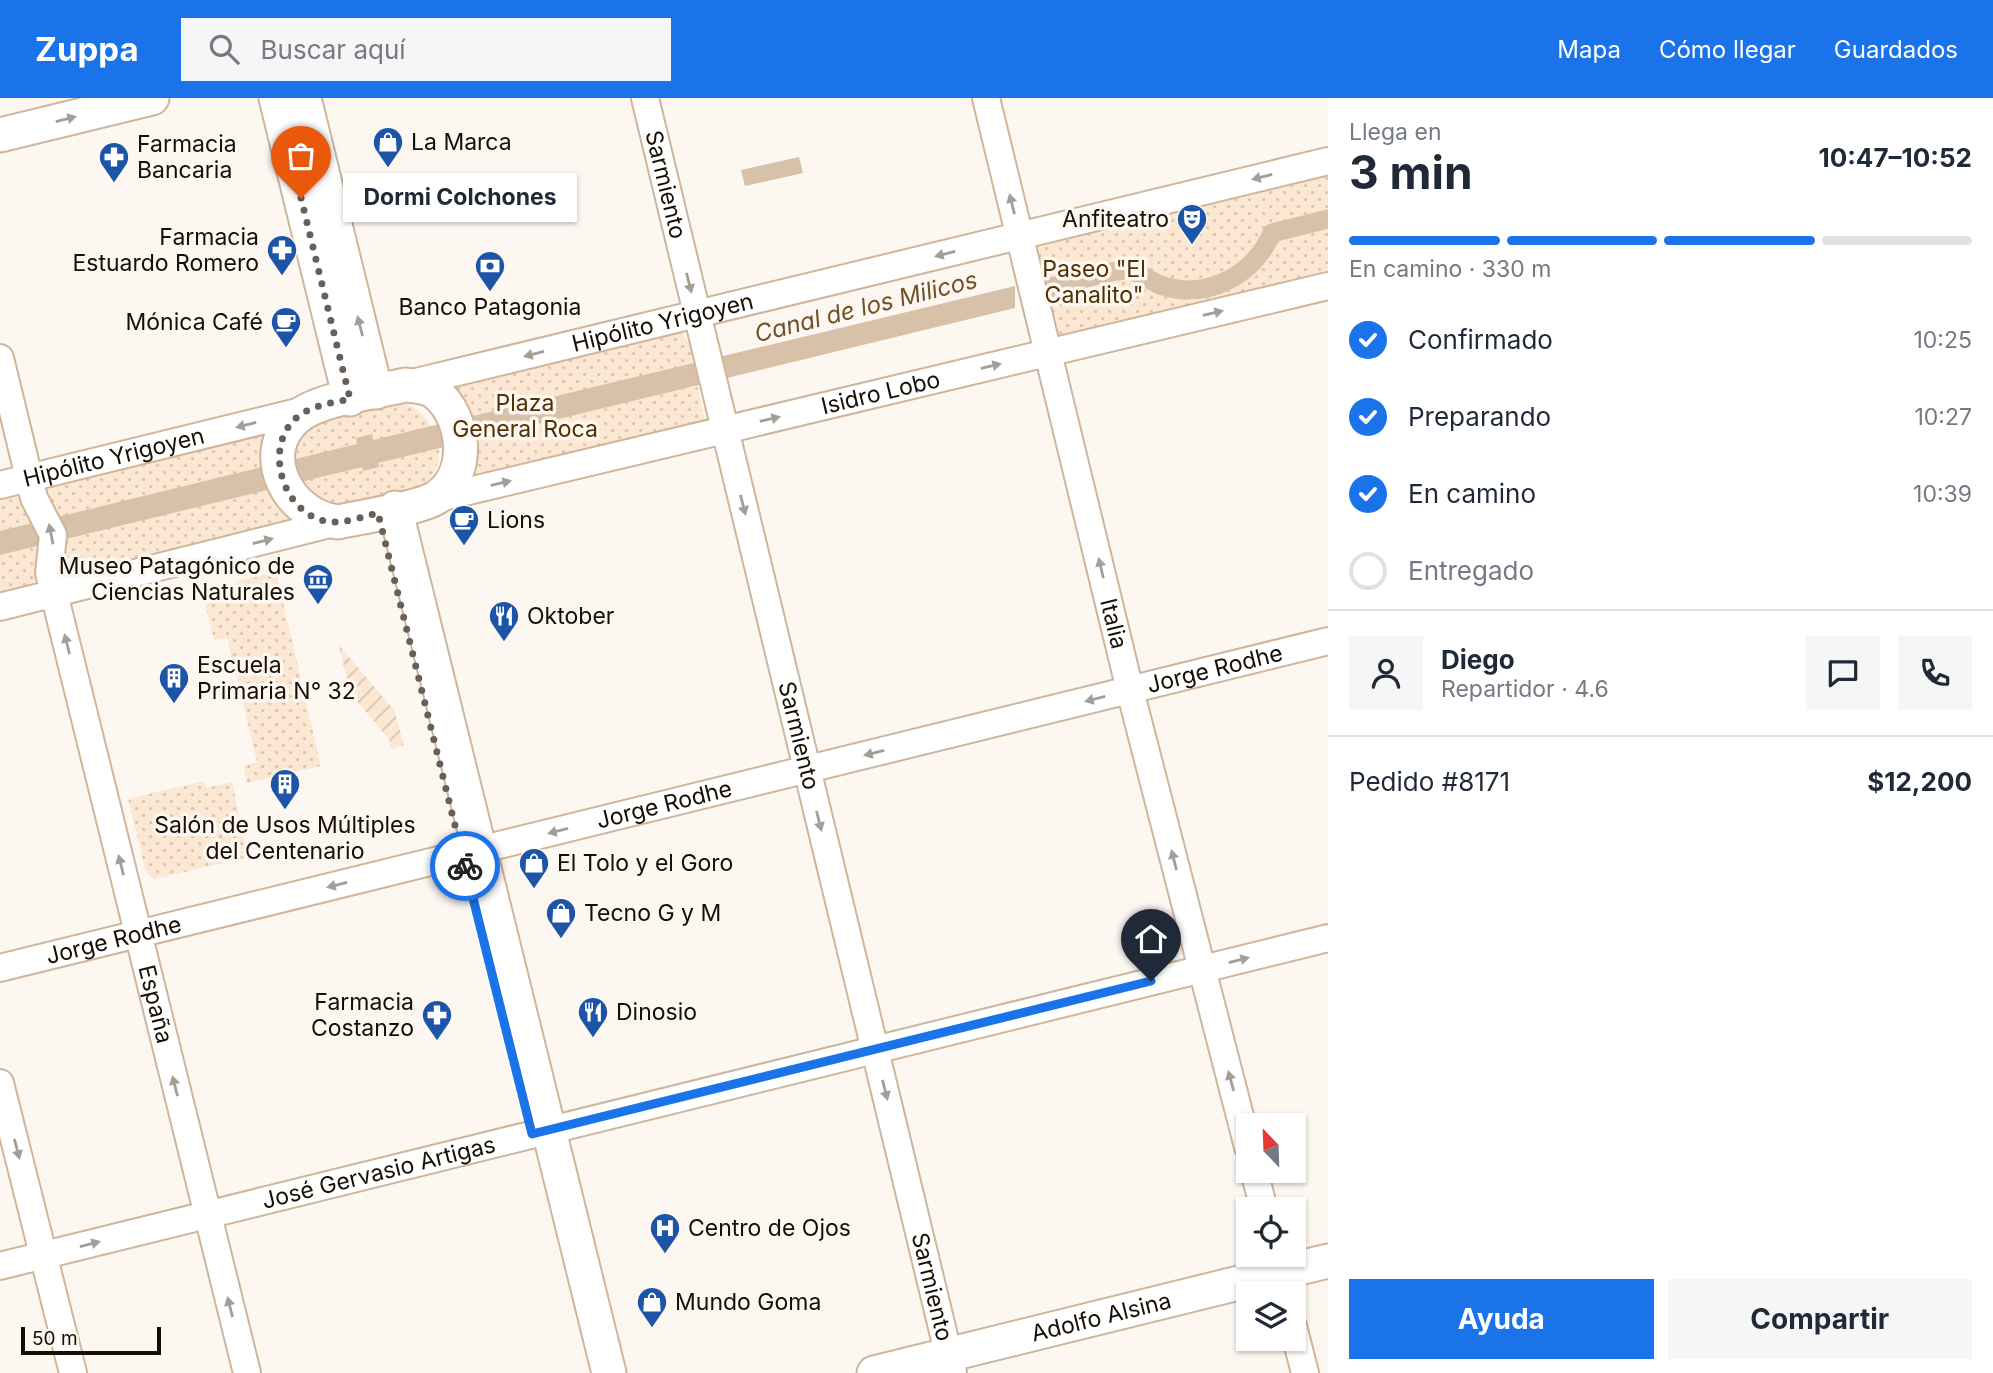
<!DOCTYPE html>
<html lang="es">
<head>
<meta charset="utf-8">
<style>
  :root { --surface:#fff; --page:#f6f6f7; --text:#1f2937; --muted:#747a83; --line:#e0e1e3; --accent:#1a73e8 }
  body { margin:0; font-family:Inter,sans-serif; background:var(--page); color:var(--text); height:100vh; display:flex; flex-direction:column; font-size:26px; white-space:nowrap }
  * { box-sizing:border-box; margin:0 }
  p { font-size:23px; color:var(--muted) }
  .icon { flex:none; width:38px; height:38px; fill:none; stroke:currentColor; stroke-width:2; stroke-linecap:round; stroke-linejoin:round }
  .map { position:relative; flex:1; overflow:hidden }
  .panel { display:flex; flex-direction:column; background:var(--surface); width:665px }
  .panel>* { flex:none }
  .needle { width:46px; rotate:337deg }
  .buttons { position:absolute; left:1236px; top:1015px; display:grid; gap:14px }
  .buttons a { display:grid; place-items:center; width:70px; height:70px; border-radius:0px; background:var(--surface); box-shadow:0 2px 5px #0004; font-size:35px }
  .scale { position:absolute; left:21px; bottom:18px; width:140px; box-sizing:border-box; padding-left:7px; border:4px solid #170f05; border-top:0; font-size:19px; line-height:24px; white-space:nowrap; color:#170f05; -webkit-text-stroke:5px #fdf7f2; paint-order:stroke }
  .pin { position:absolute; display:grid; place-items:center; width:60px; height:60px; color:#fff; margin:-72px -30px; border-radius:50% 50% 50% 0; rotate:-45deg; box-shadow:0 0 7px #0007 }
  .pin .icon { rotate:45deg }
  .courier { position:absolute; display:grid; place-items:center; width:70px; height:70px; margin:-35px; border:5px solid #1a73e8; border-radius:50%; background:#fff; color:#222; box-shadow:0 2px 9px #0007 }
  .bubble { position:absolute; height:49px; border-radius:0px; background:var(--surface); box-shadow:0 2px 5px #0004; font-size:23px; font-weight:700; line-height:49px; text-align:center }
  .headline em { font-style:normal; font-weight:700 }
  .headline div { display:flex; flex-direction:column-reverse }
  .headline { display:flex; align-items:center; justify-content:space-between; height:119px; padding:0 21px }
  h1 { font-size:46px; font-weight:700; line-height:52px }
  .bar { display:grid; grid-template-columns:repeat(4,1fr); gap:10px 7px; align-content:center; height:84px; padding:0 21px }
  .bar i { height:9px; border-radius:5px; background:var(--line) }
  .bar .selected { background:var(--accent) }
  .bar p { grid-column:span 4 }
  .line { display:flex; align-items:center; gap:18px; padding:0 21px; border-top:2px solid var(--line) }
  .line div { flex:1 }
  .round { display:grid; place-items:center; flex:none; width:74px; height:74px; border-radius:0px; background:var(--page) }
  ol { padding:0 21px; list-style:none }
  li { display:flex; align-items:center; gap:21px; height:77px }
  li p { margin-inline-start:auto }
  li .icon { padding:7px; border-radius:50%; background:var(--accent); color:#fff; stroke-width:4 }
  li:last-child { color:var(--muted) }
  li i { width:38px; height:38px; border:4px solid var(--line); border-radius:50% }
  .cta { display:flex; gap:14px; margin-top:auto; padding:14px 21px }
  .cta a { flex:1; height:80px; border-radius:0px; background:var(--accent); color:#fff; font-size:28px; font-weight:700; line-height:80px; text-align:center }
  .cta a+a { background:var(--page); color:var(--text) }
  header { display:flex; align-items:center; gap:42px; box-sizing:border-box; height:98px; padding:0 35px; background:var(--accent); color:#fff }
  header strong { font-size:33px }
  nav { display:flex; gap:38px; margin-inline-start:auto; font-size:24px }
  .search { width:490px; height:63px; background:var(--page); display:flex; align-items:center; gap:18px; box-sizing:border-box; padding:0 24px; border-radius:0px; color:var(--muted); font-size:26px }
  main { display:flex; flex:1; min-height:0 }
  .map>svg:first-child { display:block }
</style>
</head>
<body>
<header>
<strong>Zuppa</strong>
<div class="search"><svg class="icon" aria-label="search" viewBox="0 0 24 24"><circle cx="10" cy="10" r="6"/><path d="M15 15l6 6"/></svg>Buscar aquí</div>
<nav><a>Mapa</a><a>Cómo llegar</a><a>Guardados</a></nav>
</header>
<main>
<div class="map">
<svg width="1328" height="1275" viewBox="0 0 1328 1275">
  <defs>
    <pattern id="grass-dots" width="8" height="8" patternUnits="userSpaceOnUse" patternTransform="scale(1.75)"><rect width="8" height="8" fill="#fbe7d2"/><path d="M2 2h.1M6 6h.1" fill="none" stroke="#d6c5b3" stroke-width="1.8" stroke-linecap="round"/></pattern>
    <pattern id="garden-furrows" width="10" height="10" patternUnits="userSpaceOnUse" patternTransform="scale(1.75)"><rect width="10" height="10" fill="#fbe7d2"/><path d="M-1 1l2-2M0 10L10 0M9 11l2-2" fill="none" stroke="#d6c5b3"/></pattern>
  </defs>
  <rect width="100%" height="100%" fill="#fdf7f2"/>
  <!-- grass -->
  <g fill="url(#grass-dots)">
    <path d="M 1328,74 L 1328,181 L 1047,250 L 1029,145 Z"/>
    <path d="M 678,230 L 689,245 L 705,324 L 473,385 L 441,287 Z"/>
    <path d="M 398,302 C 430,312 455,353 428,382 C 414,397 337,416 321,404 C 314,400 307,390 304,383 C 292,361 295,344 309,323 Z"/>
    <path d="M 265,335 L 289,415 L 285,426 L 0,500 L 0,393 Z"/>
    <path d="M 276,474 L 321,668 L 247,685 L 243,668 L 257,664 L 227,540 L 214,542 L 202,492 L 213,489 L 223,495 L 232,493 L 237,483 Z"/>
    <path d="M 204,683 L 206,690 L 232,684 L 248,759 L 154,781 L 146,774 L 128,701 Z"/>
  </g>
  <!-- garden -->
  <path fill="url(#garden-furrows)" d="M 338,546 L 394,612 L 404,647 L 391,651 L 389,641 L 351,596 Z"/>
  <!-- water -->
  <g fill="#d7c1a8">
    <path d="M 799,59 L 803,75 L 745,88 L 741,72 Z"/>
    <path d="M 1015,188 L 1015,210 L 378,365 L 379,369 L 363,373 L 362,369 L 0,457 L 0,433 L 357,346 L 356,340 L 372,336 L 373,342 Z"/>
  </g>
  <g fill="none" stroke-linecap="round" stroke-linejoin="round">
    <!-- canal -->
    <path stroke="#d7c1a8" stroke-width="19" d="M 1051,189 C 1075,184 1101,174 1125,172 C 1135,171 1150,183 1160,187 C 1206,203 1253,178 1272,135 L 1328,121"/>
    <!-- minor casing -->
    <g stroke="#cfb69b" stroke-width="30">
      <g id="minor">
        <path id="s1" d="M 645,0 L 953,1275"/>
        <path id="s2" d="M 986,0 L 1130,592 L 1248,1049"/>
        <path id="s3" d="M 0,260 L 34,400 L 53,437 L 49,475 L 247,1275"/>
        <path id="s4" d="M 408,286 L 1328,63"/>
        <path id="s5" d="M 0,387 L 310,311"/>
        <path id="s6" d="M 435,401 L 1328,188"/>
        <path d="M 0,509 L 338,424"/>
        <path id="s7" d="M 0,870 L 1328,543"/>
        <path d="M 0,985 L 73,1275"/>
        <path d="M 1254,1073 L 1264,1111"/>
        <path d="M 1276,1157 L 1285,1195"/>
        <path id="s8" d="M 0,1168 L 1328,840"/>
        <path d="M 1293,1228 L 1305,1275"/>
      </g>
    </g>
    <!-- major casing -->
    <g stroke="#cfb69b" stroke-width="37">
      <g id="major">
        <path d="M 276,0 L 350,301"/>
        <path d="M 304,0 L 376,294"/>
        <path d="M 0,37 L 152,0"/>
        <path d="M 405,287 C 416,288 427,288 436,295 C 466,320 471,376 437,399 C 422,410 360,419 338,424 C 289,419 255,356 296,320 C 317,301 376,294 405,287 Z"/>
        <path d="M 395,410 L 609,1275"/>
        <path id="s9" d="M 874,1275 L 1328,1163"/>
      </g>
    </g>
    <!-- minor -->
    <use href="#minor" stroke="#fff" stroke-width="26"/>
    <!-- major -->
    <use href="#major" stroke="#fff" stroke-width="33"/>
  </g>
  <!-- one-way arrows -->
  <defs><path id="oneway-solid" d="M-6-.8H1V-3.2L6.5 0L1 3.2V.8H-6Z" transform="scale(1.75)"/></defs>
  <g fill="#a29f9b">
    <use href="#oneway-solid" transform="translate(66 21) rotate(-14)"/>
    <use href="#oneway-solid" transform="translate(1262 79) rotate(166)"/>
    <use href="#oneway-solid" transform="translate(1012 106) rotate(-104)"/>
    <use href="#oneway-solid" transform="translate(945 156) rotate(166)"/>
    <use href="#oneway-solid" transform="translate(689 185) rotate(76)"/>
    <use href="#oneway-solid" transform="translate(1213 215) rotate(-13)"/>
    <use href="#oneway-solid" transform="translate(360 228) rotate(-104)"/>
    <use href="#oneway-solid" transform="translate(534 256) rotate(166)"/>
    <use href="#oneway-solid" transform="translate(991 268) rotate(-13)"/>
    <use href="#oneway-solid" transform="translate(770 321) rotate(-13)"/>
    <use href="#oneway-solid" transform="translate(246 327) rotate(166)"/>
    <use href="#oneway-solid" transform="translate(501 385) rotate(-13)"/>
    <use href="#oneway-solid" transform="translate(743 407) rotate(76)"/>
    <use href="#oneway-solid" transform="translate(51 436) rotate(-101)"/>
    <use href="#oneway-solid" transform="translate(263 443) rotate(-14)"/>
    <use href="#oneway-solid" transform="translate(1101 470) rotate(-103)"/>
    <use href="#oneway-solid" transform="translate(67 546) rotate(-104)"/>
    <use href="#oneway-solid" transform="translate(1095 601) rotate(166)"/>
    <use href="#oneway-solid" transform="translate(874 655) rotate(166)"/>
    <use href="#oneway-solid" transform="translate(819 723) rotate(76)"/>
    <use href="#oneway-solid" transform="translate(558 733) rotate(166)"/>
    <use href="#oneway-solid" transform="translate(1174 762) rotate(-104)"/>
    <use href="#oneway-solid" transform="translate(121 767) rotate(-104)"/>
    <use href="#oneway-solid" transform="translate(337 787) rotate(166)"/>
    <use href="#oneway-solid" transform="translate(1239 862) rotate(-14)"/>
    <use href="#oneway-solid" transform="translate(1231 983) rotate(-105)"/>
    <use href="#oneway-solid" transform="translate(175 988) rotate(-104)"/>
    <use href="#oneway-solid" transform="translate(885 992) rotate(76)"/>
    <use href="#oneway-solid" transform="translate(17 1051) rotate(75)"/>
    <use href="#oneway-solid" transform="translate(90 1146) rotate(-14)"/>
    <use href="#oneway-solid" transform="translate(230 1209) rotate(-104)"/>
  </g>
  <g fill="none" stroke-linecap="round" stroke-linejoin="round">
    <!-- done -->
    <path stroke="#686058" stroke-width="7" stroke-dasharray="0 12.6" d="M 301,100 L 350,301 C 331,305 308,308 294,322 C 264,352 283,414 325,423 C 342,427 361,419 378,415 L 465,768"/>
    <!-- route -->
    <path stroke="#1a73e8" stroke-width="9" d="M 465,768 L 532,1036 L 1151,883"/>
  </g>
  <!-- icons -->
  <defs>
    <g id="shop-pin" transform="scale(1.575)"><path d="M0 17L-7.5 6A9.5 9.5 0 1 1 7.5 6Z" fill="#1c55a7" stroke="#fdf7f2"/><path d="M-5-2.5h2.3a2.7 3.5 0 0 1 5.4 0H5L5.5 6h-11ZM-1.5-2.5h3a1.5 2.3 0 0 0-3 0Z" fill="#fff"/></g>
    <g id="pharmacy-pin" transform="scale(1.575)"><path d="M0 17L-7.5 6A9.5 9.5 0 1 1 7.5 6Z" fill="#1c55a7" stroke="#fdf7f2"/><path d="M-2-6h4v4h4v4h-4v4h-4v-4h-4v-4h4Z" fill="#fff"/></g>
    <g id="theatre-pin" transform="scale(1.575)"><path d="M0 17L-7.5 6A9.5 9.5 0 1 1 7.5 6Z" fill="#1c55a7" stroke="#fdf7f2"/><path d="M-5-5.5Q0-4 5-5.5V0Q5 5 0 6Q-5 5-5 0ZM-3.3-2.5H-1v1.5H-3.3ZM1-2.5H3.3v1.5H1ZM-2.8 1Q0 5.5 2.8 1Z" fill="#fff"/></g>
    <g id="bank-pin" transform="scale(1.575)"><path d="M0 17L-7.5 6A9.5 9.5 0 1 1 7.5 6Z" fill="#1c55a7" stroke="#fdf7f2"/><path d="M-6-4H6V4H-6ZM0-2.3a2.3 2.3 0 1 0 0 4.6a2.3 2.3 0 1 0 0-4.6Z" fill="#fff"/></g>
    <g id="cafe-pin" transform="scale(1.575)"><path d="M0 17L-7.5 6A9.5 9.5 0 1 1 7.5 6Z" fill="#1c55a7" stroke="#fdf7f2"/><path d="M-5.5-4.5H6V0H3Q3 3.5 0 3.5H-2.5Q-5.5 3.5-5.5 0ZM3-3.2v2h1.7v-2ZM-6 4.5H4V6H-6Z" fill="#fff"/></g>
    <g id="museum-pin" transform="scale(1.575)"><path d="M0 17L-7.5 6A9.5 9.5 0 1 1 7.5 6Z" fill="#1c55a7" stroke="#fdf7f2"/><path d="M0-6L6-3V-2H-6V-3ZM-5-1h2V3h-2ZM-1-1h2V3h-2ZM3-1h2V3H3ZM-6 4H6V6H-6Z" fill="#fff"/></g>
    <g id="restaurant-pin" transform="scale(1.575)"><path d="M0 17L-7.5 6A9.5 9.5 0 1 1 7.5 6Z" fill="#1c55a7" stroke="#fdf7f2"/><path d="M-5-6h1v4h1v-4h1v4h1v-4h1v5L-1.5 .5V6h-2V.5L-5-1ZM5-6V6H3V1.5H1.5Q1.5-4 5-6Z" fill="#fff"/></g>
    <g id="building-pin" transform="scale(1.575)"><path d="M0 17L-7.5 6A9.5 9.5 0 1 1 7.5 6Z" fill="#1c55a7" stroke="#fdf7f2"/><path d="M-4-6H4V6H1V3H-1V6H-4ZM-2.5-4.3h1.7v1.8h-1.7ZM.8-4.3h1.7v1.8H.8ZM-2.5-1h1.7V.8h-1.7ZM.8-1h1.7V.8H.8Z" fill="#fff"/></g>
    <g id="hospital-pin" transform="scale(1.575)"><path d="M0 17L-7.5 6A9.5 9.5 0 1 1 7.5 6Z" fill="#1c55a7" stroke="#fdf7f2"/><path d="M-5-5h3v3.5h4V-5h3V5h-3V1.5h-4V5h-3Z" fill="#fff"/></g>
  </defs>
  <g fill-rule="evenodd">
    <use href="#shop-pin" x="388" y="44"/>
    <use href="#pharmacy-pin" x="114" y="59"/>
    <use href="#theatre-pin" x="1192" y="121"/>
    <use href="#pharmacy-pin" x="282" y="152"/>
    <use href="#bank-pin" x="490" y="168"/>
    <use href="#cafe-pin" x="286" y="224"/>
    <use href="#cafe-pin" x="464" y="422"/>
    <use href="#museum-pin" x="318" y="481"/>
    <use href="#restaurant-pin" x="504" y="518"/>
    <use href="#building-pin" x="174" y="580"/>
    <use href="#building-pin" x="285" y="686"/>
    <use href="#shop-pin" x="534" y="765"/>
    <use href="#shop-pin" x="561" y="815"/>
    <use href="#restaurant-pin" x="593" y="914"/>
    <use href="#pharmacy-pin" x="437" y="917"/>
    <use href="#hospital-pin" x="665" y="1130"/>
    <use href="#shop-pin" x="652" y="1204"/>
  </g>
  <g text-anchor="middle" stroke-width="7" stroke-linejoin="round" paint-order="stroke">
    <!-- poi labels -->
    <g font-size="23" fill="#170f05" stroke="#fdf7f2" text-anchor="start">
      <text x="411" y="52">La Marca</text>
      <text x="137" y="54">Farmacia<tspan x="137" dy="26">Bancaria</tspan></text>
      <text x="1169" y="129" text-anchor="end">Anfiteatro</text>
      <text x="259" y="147" text-anchor="end">Farmacia<tspan x="259" dy="26">Estuardo Romero</tspan></text>
      <text x="490" y="217" text-anchor="middle">Banco Patagonia</text>
      <text x="263" y="232" text-anchor="end">Mónica Café</text>
      <text x="487" y="430">Lions</text>
      <text x="295" y="476" text-anchor="end">Museo Patagónico de<tspan x="295" dy="26">Ciencias Naturales</tspan></text>
      <text x="527" y="526">Oktober</text>
      <text x="197" y="575">Escuela<tspan x="197" dy="26">Primaria N° 32</tspan></text>
      <text x="285" y="735" text-anchor="middle">Salón de Usos Múltiples<tspan x="285" dy="26">del Centenario</tspan></text>
      <text x="557" y="773">El Tolo y el Goro</text>
      <text x="584" y="823">Tecno G y M</text>
      <text x="414" y="912" text-anchor="end">Farmacia<tspan x="414" dy="26">Costanzo</tspan></text>
      <text x="616" y="922">Dinosio</text>
      <text x="688" y="1138">Centro de Ojos</text>
      <text x="675" y="1212">Mundo Goma</text>
    </g>
    <!-- street labels -->
    <g font-size="23" fill="#170f05" stroke="#fdf7f2">
      <text dy="8" stroke="none"><textPath href="#s1" startOffset="89">Sarmiento</textPath></text>
      <text dy="8" stroke="none"><textPath href="#s4" startOffset="262">Hipólito Yrigoyen</textPath></text>
      <text dy="8" stroke="none"><textPath href="#s6" startOffset="458">Isidro Lobo</textPath></text>
      <text dy="8" stroke="none"><textPath href="#s5" startOffset="117">Hipólito Yrigoyen</textPath></text>
      <text dy="8" stroke="none"><textPath href="#s2" startOffset="541">Italia</textPath></text>
      <text dy="8" stroke="none"><textPath href="#s7" startOffset="1251">Jorge Rodhe</textPath></text>
      <text dy="8" stroke="none"><textPath href="#s1" startOffset="656">Sarmiento</textPath></text>
      <text dy="8" stroke="none"><textPath href="#s7" startOffset="684">Jorge Rodhe</textPath></text>
      <text dy="8" stroke="none"><textPath href="#s7" startOffset="117">Jorge Rodhe</textPath></text>
      <text dy="8" stroke="none"><textPath href="#s3" startOffset="668">España</textPath></text>
      <text dy="8" stroke="none"><textPath href="#s8" startOffset="390">José Gervasio Artigas</textPath></text>
      <text dy="8" stroke="none"><textPath href="#s1" startOffset="1223">Sarmiento</textPath></text>
      <text dy="8" stroke="none"><textPath href="#s9" startOffset="234">Adolfo Alsina</textPath></text>
    </g>
    <!-- park labels -->
    <g font-size="23" fill="#503103" stroke="#fdf7f2">
      <text x="1094" y="179">Paseo "El<tspan x="1094" dy="26">Canalito"</tspan></text>
      <text x="525" y="313">Plaza<tspan x="525" dy="26">General Roca</tspan></text>
    </g>
    <!-- water labels -->
    <g font-size="24" font-style="italic" fill="#715027" stroke="#fdf7f2">
      <text transform="translate(866 209) rotate(-14)" y="8">Canal de los Milicos</text>
    </g>
  </g>
</svg>
<div class="buttons">
<a><svg class="needle" viewBox="-14 -14 28 28"><path d="M0-13l5 13h-10z" fill="#e53935"/><path d="M0 13l5-13h-10z" fill="#747a83"/></svg></a>
<a><svg class="icon" aria-label="locate" viewBox="0 0 24 24"><circle cx="12" cy="12" r="6"/><path d="M12 2v4M12 18v4M2 12h4M18 12h4"/></svg></a>
<a><svg class="icon" aria-label="layers" viewBox="0 0 24 24"><path d="M12 4l9 5-9 5-9-5zM3 14l9 5 9-5"/></svg></a>
</div>
<div class="scale">50 m</div>
<div class="pin" style="left:301px;top:100px;background:#ea580c"><svg class="icon" aria-label="bag" viewBox="0 0 24 24"><path d="M5 8h14l-1 12H6zM9 8a3 3 0 0 1 6 0"/></svg></div>
<div class="pin" style="left:1151px;top:883px;background:#1f2937"><svg class="icon" aria-label="home" viewBox="0 0 24 24"><path d="M3 11l9-7 9 7M6 9v11h12V9"/></svg></div>
<div class="courier" style="left:465px;top:768px"><svg class="icon" aria-label="bike" viewBox="0 0 24 24"><circle cx="6" cy="16" r="4"/><circle cx="18" cy="16" r="4"/><path d="M6 16l4-8h5l3 8M10 8l3 8H6M13 5h3"/></svg></div>
<div class="bubble" style="left:343px;top:75px;width:234px">Dormi Colchones</div>
</div>
<section class="panel">
<div class="headline"><div><h1>3 min</h1><p>Llega en</p></div><em>10:47–10:52</em></div>
<div class="bar"><i class="selected"></i><i class="selected"></i><i class="selected"></i><i></i><p>En camino · 330 m</p></div>
<ol>
<li><svg class="icon" aria-label="check" viewBox="0 0 24 24"><path d="M5 12l5 5 9-10"/></svg>Confirmado<p>10:25</p></li>
<li><svg class="icon" aria-label="check" viewBox="0 0 24 24"><path d="M5 12l5 5 9-10"/></svg>Preparando<p>10:27</p></li>
<li><svg class="icon" aria-label="check" viewBox="0 0 24 24"><path d="M5 12l5 5 9-10"/></svg>En camino<p>10:39</p></li>
<li><i></i>Entregado</li>
</ol>
<div class="line" style="height:126px"><a class="round"><svg class="icon" aria-label="person" viewBox="0 0 24 24"><circle cx="12" cy="8" r="4"/><path d="M4 21q1-7 8-7t8 7"/></svg></a><div><b>Diego</b><p>Repartidor · 4.6</p></div><a class="round"><svg class="icon" aria-label="chat" viewBox="0 0 24 24"><path d="M4 5h16v11H9l-5 4z"/></svg></a><a class="round"><svg class="icon" aria-label="phone" viewBox="0 0 24 24"><path d="M5 4h4l2 5-3 2q2 4 5 5l2-3 5 2v4C11 20 4 13 5 4z"/></svg></a></div>
<div class="line" style="height:91px"><div>Pedido #8171</div><b>$12,200</b></div>
<div class="cta"><a>Ayuda</a><a>Compartir</a></div>
</section>
</main>
</body>
</html>
